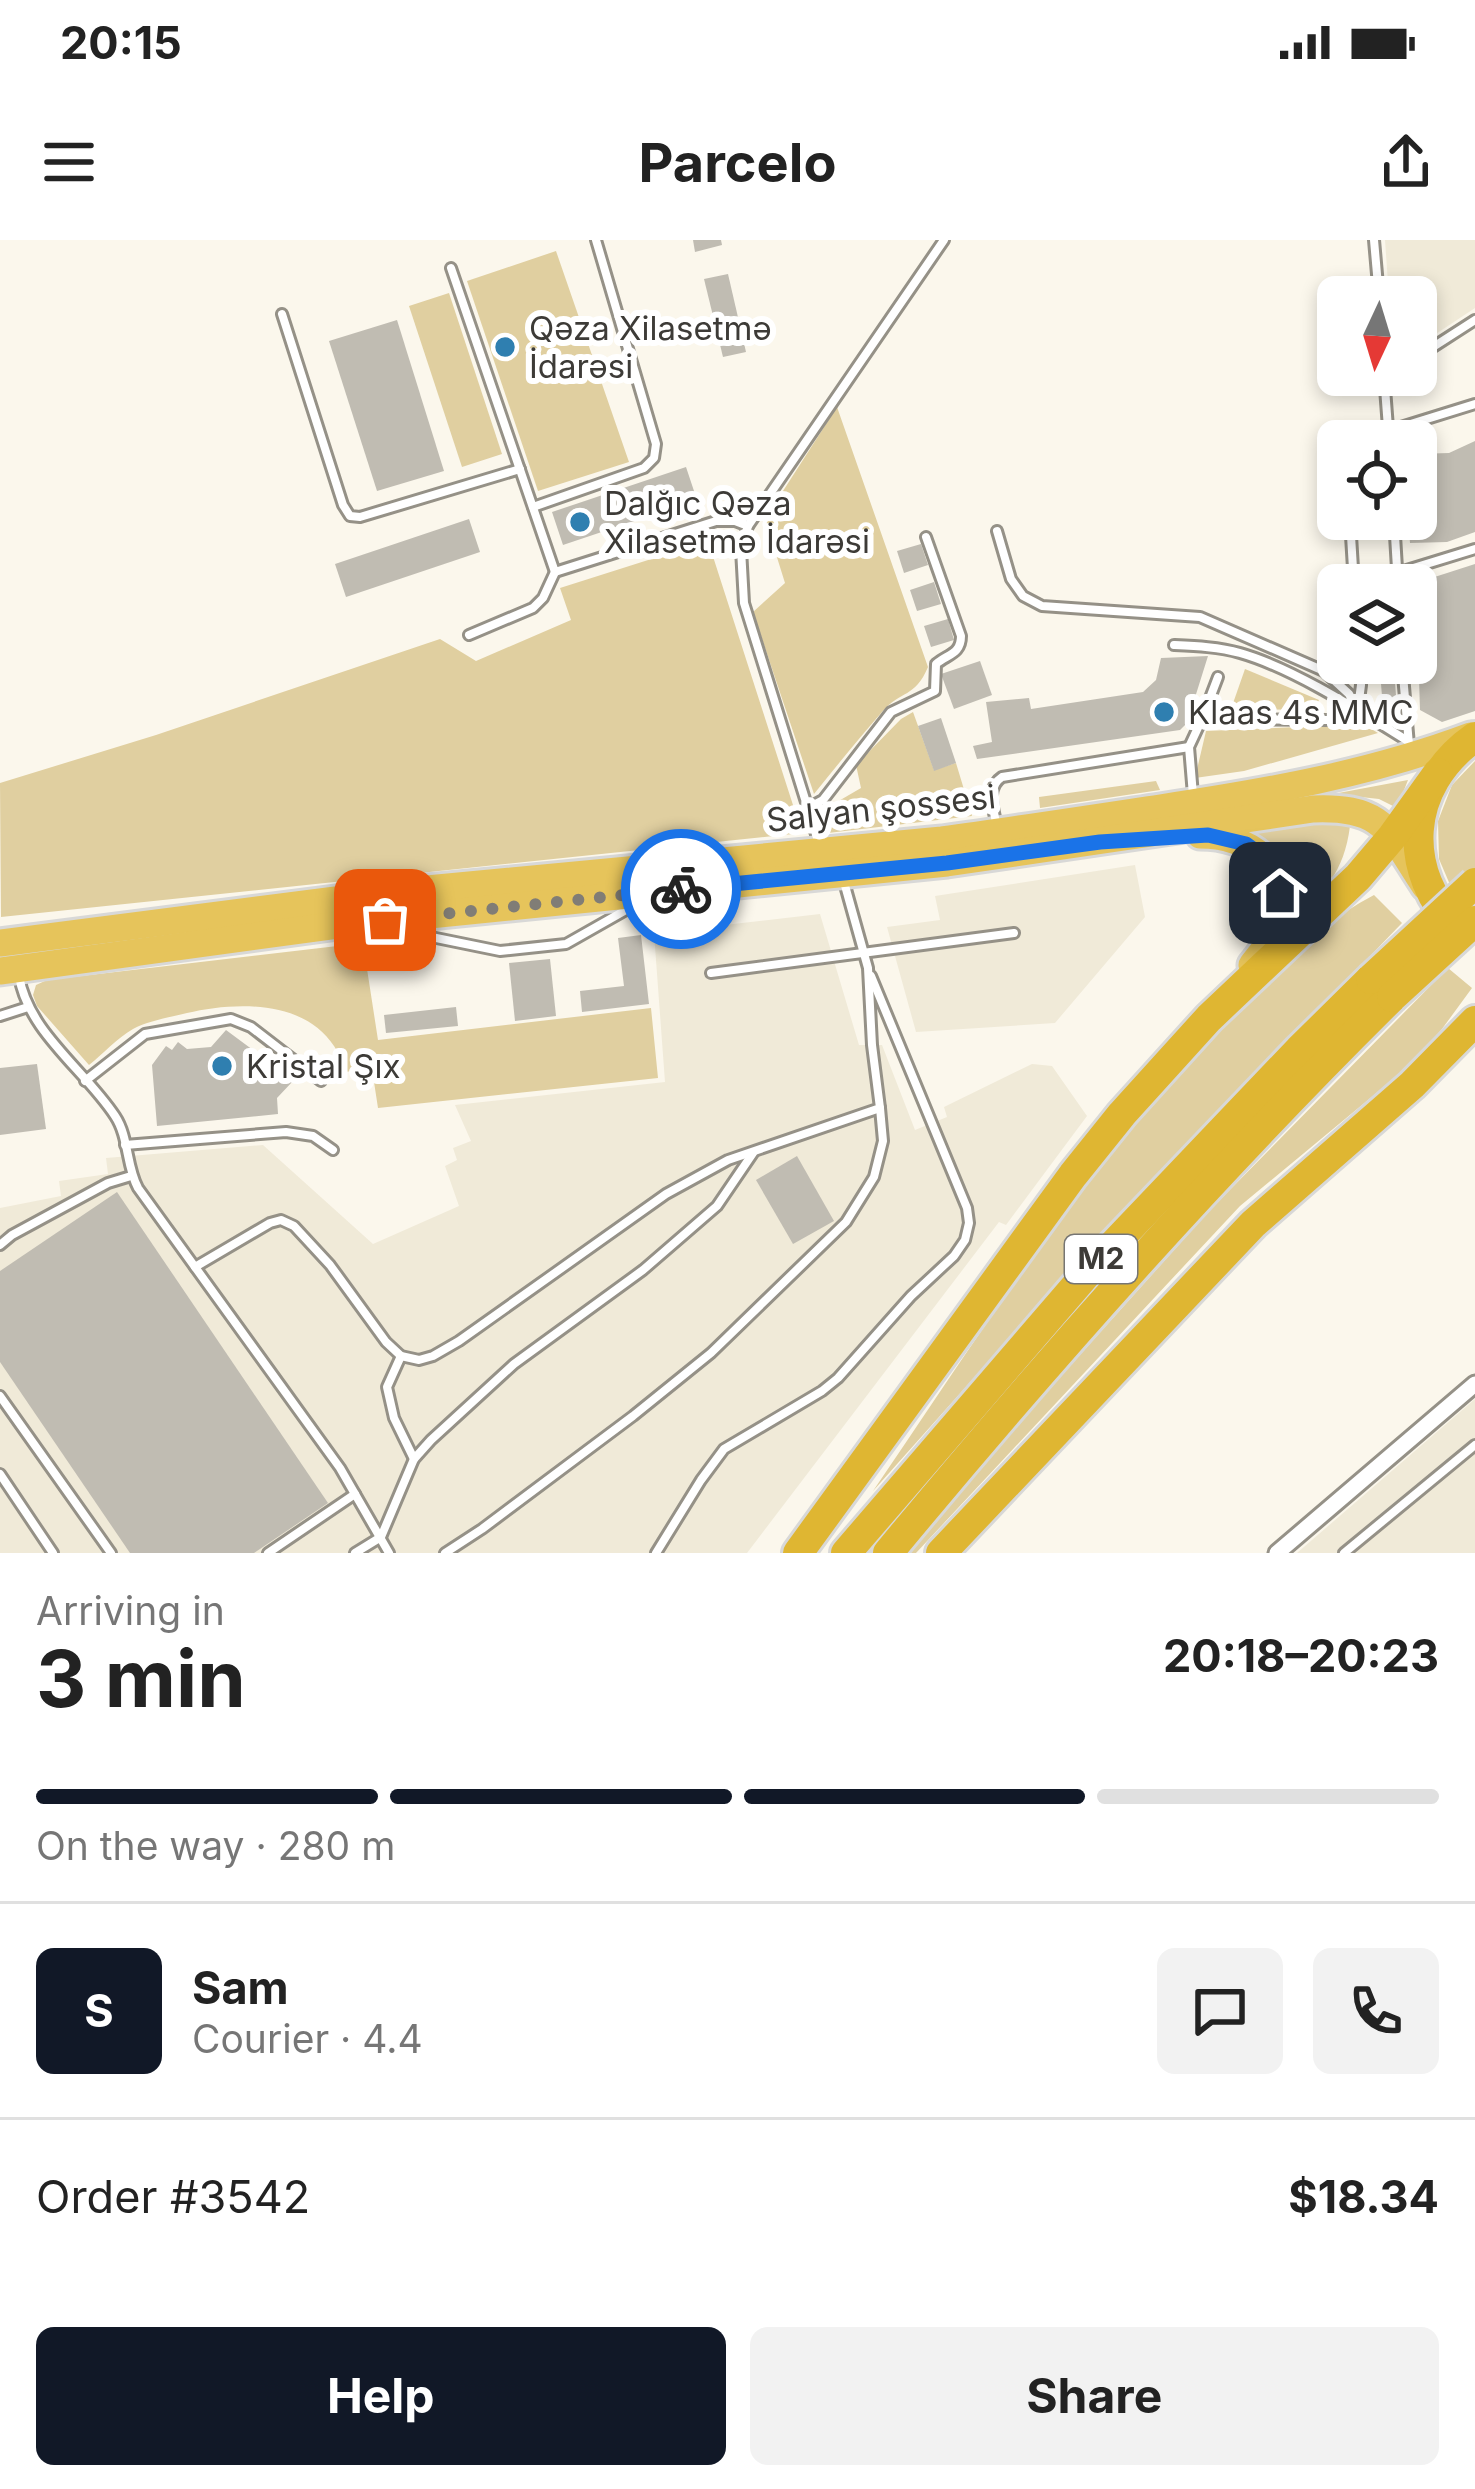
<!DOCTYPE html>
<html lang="en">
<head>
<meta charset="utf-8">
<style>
  :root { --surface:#fff; --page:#f2f2f2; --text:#222; --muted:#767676; --line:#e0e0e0; --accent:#111827 }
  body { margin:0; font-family:Inter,sans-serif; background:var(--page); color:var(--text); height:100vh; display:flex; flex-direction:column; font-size:45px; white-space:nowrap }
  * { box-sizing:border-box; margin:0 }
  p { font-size:39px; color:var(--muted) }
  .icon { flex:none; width:66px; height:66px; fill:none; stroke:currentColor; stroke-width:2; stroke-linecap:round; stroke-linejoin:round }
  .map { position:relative; height:1313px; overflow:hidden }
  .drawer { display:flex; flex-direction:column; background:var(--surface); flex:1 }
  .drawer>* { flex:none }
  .needle { width:78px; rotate:184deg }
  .fabs { position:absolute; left:1317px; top:36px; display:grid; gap:24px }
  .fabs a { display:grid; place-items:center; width:120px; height:120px; border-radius:18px; background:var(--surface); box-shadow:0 6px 18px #0003; font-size:60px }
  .pin { position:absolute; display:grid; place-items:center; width:102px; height:102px; color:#fff; margin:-51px; border-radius:24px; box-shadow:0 6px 18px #0006 }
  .courier { position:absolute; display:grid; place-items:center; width:120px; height:120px; margin:-60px; border:9px solid #1a73e8; border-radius:50%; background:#fff; color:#222; box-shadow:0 3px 15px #0007 }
  .overview em { font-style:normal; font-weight:700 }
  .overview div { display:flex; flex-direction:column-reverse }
  .overview { display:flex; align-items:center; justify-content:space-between; height:204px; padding:0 36px }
  h1 { font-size:78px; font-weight:700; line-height:90px }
  .bar { display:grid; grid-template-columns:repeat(4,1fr); gap:18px 12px; align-content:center; height:144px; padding:0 36px }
  .bar i { height:15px; border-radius:9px; background:var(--line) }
  .bar .selected { background:var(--accent) }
  .bar p { grid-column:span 4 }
  .line { display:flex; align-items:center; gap:30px; padding:0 36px; border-top:3px solid var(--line) }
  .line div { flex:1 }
  .round { display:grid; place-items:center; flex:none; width:126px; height:126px; border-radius:18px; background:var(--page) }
  .button { display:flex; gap:24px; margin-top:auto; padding:24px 36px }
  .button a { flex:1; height:138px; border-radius:18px; background:var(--accent); color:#fff; font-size:48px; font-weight:700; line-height:138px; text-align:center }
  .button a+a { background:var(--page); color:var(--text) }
  .status { display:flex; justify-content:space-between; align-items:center; height:84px; padding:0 60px; background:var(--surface); direction:ltr }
  .status svg { height:33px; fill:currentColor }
  header { display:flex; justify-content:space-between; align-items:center; height:156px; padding:0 36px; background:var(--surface); font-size:54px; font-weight:700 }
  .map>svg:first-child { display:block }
</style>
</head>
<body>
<div class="status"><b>20:15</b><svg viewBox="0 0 49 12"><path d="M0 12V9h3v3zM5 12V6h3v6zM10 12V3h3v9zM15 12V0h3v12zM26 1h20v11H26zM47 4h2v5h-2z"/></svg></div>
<header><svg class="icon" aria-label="menu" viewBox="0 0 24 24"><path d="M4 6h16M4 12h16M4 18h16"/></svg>Parcelo<svg class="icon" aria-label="share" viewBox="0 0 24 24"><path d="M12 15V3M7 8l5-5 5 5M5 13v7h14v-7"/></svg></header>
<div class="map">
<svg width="1475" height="1313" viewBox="0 0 1475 1313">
  <rect width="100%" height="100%" fill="#fbf7ec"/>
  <!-- built -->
  <g fill="#f0ead8">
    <path d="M 1385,0 L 1475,0 L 1475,68 L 1416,107 L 1416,57 L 1389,57 Z"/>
    <path d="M 1135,625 L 1145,677 L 1055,783 L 916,792 L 887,687 L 940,680 L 935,656 Z"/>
    <path d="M 820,674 L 859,805 L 882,805 L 915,890 L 947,877 L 944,867 L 1032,824 L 1052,826 L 1087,876 L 1006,985 L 999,982 L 747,1313 L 0,1313 L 0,968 L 61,956 L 59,941 L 108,934 L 106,918 L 263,905 L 373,1004 L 459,966 L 445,926 L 457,920 L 453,908 L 471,901 L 455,865 L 665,842 L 654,693 Z"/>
    <path d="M 1475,1159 L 1475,1313 L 1297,1313 Z"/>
  </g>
  <!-- green -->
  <g fill="#e0cfa0">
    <path d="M 556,11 L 629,222 L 538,251 L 467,41 Z"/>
    <path d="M 449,53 L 502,214 L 462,227 L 409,66 Z"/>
    <path d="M 837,167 L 928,427 C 915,458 901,450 882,472 C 858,499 836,527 814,554 L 753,372 L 785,343 L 765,279 Z"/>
    <path d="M 708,301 L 802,593 L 1,677 L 0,543 L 156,495 L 440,399 L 476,421 L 571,380 L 560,348 Z"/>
    <path d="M 1245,429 L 1319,460 L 1314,470 L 1231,469 Z"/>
    <path d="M 913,472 L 934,530 L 956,523 L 972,576 L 828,593 L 818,573 L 861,548 L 856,525 L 901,479 Z"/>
    <path d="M 1363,484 L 1378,493 L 1244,531 L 1195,538 L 1206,491 Z"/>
    <path d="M 1475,521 L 1475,675 L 1454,654 L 1439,619 L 1438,581 L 1452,545 Z"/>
    <path d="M 1408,540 L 1397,568 L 1379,559 L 1333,554 Z"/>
    <path d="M 1156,541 L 1160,550 L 1040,568 L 1039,557 Z"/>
    <path d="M 1329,583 L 1350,586 C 1344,633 1324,652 1291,684 L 1246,594 L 1307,584 Z"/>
    <path d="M 1374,655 L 1402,683 L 1106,990 L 873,1251 C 946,1144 1017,1033 1098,930 C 1136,883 1176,837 1217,792 C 1264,741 1312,687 1374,655 Z"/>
    <path d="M 363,703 L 378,800 L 651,768 L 658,838 L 378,868 L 372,829 L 344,832 C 341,824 339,813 334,806 C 303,759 234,762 187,773 C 170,777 148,781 133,789 C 117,798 103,814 89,825 L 37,766 L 33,755 L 36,745 L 47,740 Z"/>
    <path d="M 1448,728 L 1472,748 L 1442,789 L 1409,826 L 1240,966 L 916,1313 L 909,1313 L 1034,1166 L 1210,970 Z"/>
  </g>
  <!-- building -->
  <g fill="#c0bcb2">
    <path d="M 693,0 L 721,0 L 722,5 L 695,12 Z"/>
    <path d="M 728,34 L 746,112 L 723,117 L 704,39 Z"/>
    <path d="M 397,80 L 444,231 L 377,251 L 329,101 Z"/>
    <path d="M 1475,201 L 1475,292 L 1447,302 L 1410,303 L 1408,279 L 1416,279 L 1416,214 L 1449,213 Z"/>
    <path d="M 686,227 L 697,260 L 563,305 L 552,272 Z"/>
    <path d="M 469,279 L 480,312 L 346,357 L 335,324 Z"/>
    <path d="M 921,304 L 928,325 L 904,333 L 897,311 Z"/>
    <path d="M 1475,324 L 1475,471 L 1442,482 L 1420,470 L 1416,343 Z"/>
    <path d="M 934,342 L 941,364 L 917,371 L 910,350 Z"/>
    <path d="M 948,379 L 954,400 L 931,407 L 924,386 Z"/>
    <path d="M 1208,416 L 1187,483 L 1180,490 L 977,519 L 973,506 L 992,502 L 986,462 L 1029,458 L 1031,469 L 1143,452 L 1156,440 L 1161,418 Z"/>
    <path d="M 980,421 L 992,455 L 954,469 L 941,434 Z"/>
    <path d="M 1394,430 L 1397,468 L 1383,469 L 1380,431 Z"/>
    <path d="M 941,478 L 956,523 L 934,531 L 918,486 Z"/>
    <path d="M 641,695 L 649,764 L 582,772 L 580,751 L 624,746 L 618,698 Z"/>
    <path d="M 550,719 L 556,776 L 515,781 L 509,723 Z"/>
    <path d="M 456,767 L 458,786 L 386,793 L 384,775 Z"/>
    <path d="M 226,790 L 257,813 L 272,811 L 273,827 L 293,841 L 277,858 L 278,874 L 157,886 L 152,825 L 166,806 L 172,810 L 178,802 L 187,809 L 211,807 Z"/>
    <path d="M 37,824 L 46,889 L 0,895 L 0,828 Z"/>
    <path d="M 797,916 L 834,981 L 793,1004 L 756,940 Z"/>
    <path d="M 117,952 L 328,1263 L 254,1313 L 130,1313 L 0,1122 L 0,1031 Z"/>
  </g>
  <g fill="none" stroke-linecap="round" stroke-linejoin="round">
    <!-- service casing -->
    <g stroke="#959187" stroke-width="14">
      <g id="service">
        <path d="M 1374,0 L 1379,57"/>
        <path d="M 451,28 L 555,332 L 716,281 L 735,281 L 748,286"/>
        <path d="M 282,74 L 343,265 L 350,276 L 360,277 L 520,229"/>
        <path d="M 1416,118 L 1475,80"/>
        <path d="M 1384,135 L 1389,201"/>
        <path d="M 1388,191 L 1475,164"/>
        <path d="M 533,267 L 644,228 L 654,218 L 656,204 L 596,0"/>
        <path d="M 1350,279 L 1354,345"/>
        <path d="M 1394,279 L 1398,345"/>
        <path d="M 997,291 L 1011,339 L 1023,356 L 1042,366 L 1200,377 L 1324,431 L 1349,454 L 1357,469 L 1328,480 L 1202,479 L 1189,507 L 1193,555"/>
        <path d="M 1397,333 L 1475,309"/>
        <path d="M 469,395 L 533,368 L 543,358 L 555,332"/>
        <path d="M 1174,405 C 1196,406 1219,407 1240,413 C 1293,428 1361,472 1408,501"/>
        <path d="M 1402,423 L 1409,505"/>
        <path d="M 1358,468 L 1361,445 L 1360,423"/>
        <path d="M 1202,479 L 1218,437"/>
        <path d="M 808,568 L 823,560 L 891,472 L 935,451 L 936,424 C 948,414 961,414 961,396 L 926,297"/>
        <path d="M 997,587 C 994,570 985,548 1002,537 L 1189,507"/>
        <path d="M 819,604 L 744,363 L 741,309 L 748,286 L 944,0"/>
        <path d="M 397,690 L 500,711 L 566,704 L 633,666"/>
        <path d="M 711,733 L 1014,693"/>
        <path d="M 19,736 C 28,792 85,830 115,876 C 129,897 126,926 138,948 L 340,1228 L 389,1313"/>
        <path d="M 0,776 L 28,767"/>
        <path d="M 85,841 L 145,794 L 231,779 L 251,787 L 321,841"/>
        <path d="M 125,905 L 286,892 L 313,896 L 333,910"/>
        <path d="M 0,1005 L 12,995 L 108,943 L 131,936"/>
        <path d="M 195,1027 L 270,983 L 281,980 L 294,986 L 330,1025 L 386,1102 L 401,1116 L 419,1120 L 433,1116 L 459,1101 L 666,954 L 728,920 L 880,868 L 872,805 L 868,728 L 844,642"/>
        <path d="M 401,1116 L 387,1147 L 394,1178 L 414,1219"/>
        <path d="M 0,1156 L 111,1313"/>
        <path d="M 0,1234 L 53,1313"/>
        <path d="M 268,1313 L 355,1254"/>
        <path d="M 355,1313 L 381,1297 L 414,1219 L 431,1200 L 514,1124 L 643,1030 L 717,966 L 753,913"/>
        <path d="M 445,1313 L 482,1289 L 633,1176 L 711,1113 L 846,982 L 874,937 L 883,901 L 880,868"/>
        <path d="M 656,1313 L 701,1240 L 724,1209 L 822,1151 L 838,1138 L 911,1056 L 954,1016 L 965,1000 L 969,983 L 967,968 L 871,736"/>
        <path d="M 1344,1313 L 1475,1205"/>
      </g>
    </g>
    <!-- minor casing -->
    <g stroke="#959187" stroke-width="21">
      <path id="minor" d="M 1277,1313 L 1475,1144"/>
    </g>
    <!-- trunk casing -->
    <g stroke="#d8d8d7" stroke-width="33">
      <g id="trunk">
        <path d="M 1200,595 C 1248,595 1290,625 1280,677 C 1277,695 1263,711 1252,725"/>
        <path d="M 0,703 L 406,651 L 942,600 C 1015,590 1087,579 1160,568 C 1266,552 1370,534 1471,496"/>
        <path d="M 0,731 L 360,682 L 947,623 L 1313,569 C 1385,566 1389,592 1425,646"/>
      </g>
    </g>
    <!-- motorway casing -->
    <g stroke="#d8d8d7" stroke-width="36">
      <g id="motorway">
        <path d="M 1460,691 C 1400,632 1405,546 1475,497"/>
        <path d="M 798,1313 L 1073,935 L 1122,874 L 1209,778 L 1358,637 L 1392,597 L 1438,533"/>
        <path d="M 846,1313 L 1094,1025 L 1299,810 L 1371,739"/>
        <path d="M 888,1313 C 1047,1121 1214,933 1392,757"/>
        <path d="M 941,1313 L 1253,984 L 1412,845 L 1475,781"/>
      </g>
    </g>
    <!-- service -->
    <use href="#service" stroke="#fff" stroke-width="8"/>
    <!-- minor -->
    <use href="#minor" stroke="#fff" stroke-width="15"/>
    <!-- trunk -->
    <use href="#trunk" stroke="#e6c45b" stroke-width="27"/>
    <!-- motorway -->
    <use href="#motorway" stroke="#dfb632" stroke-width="30"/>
    <!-- motorway-bridge casing -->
    <g stroke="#d8d8d7" stroke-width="36" stroke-linecap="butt">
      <g id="motorway-bridge">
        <path d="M 1371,739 L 1475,643"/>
        <path d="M 1392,757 L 1475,681"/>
      </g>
    </g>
    <!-- motorway-bridge -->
    <use href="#motorway-bridge" stroke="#dfb632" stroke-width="30"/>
  </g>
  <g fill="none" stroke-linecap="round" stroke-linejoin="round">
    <!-- done -->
    <path stroke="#807d76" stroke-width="12" stroke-dasharray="0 21.6" d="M 385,680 L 681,649"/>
    <!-- route -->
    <path stroke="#1a73e8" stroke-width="15" d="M 681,649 L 947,623 L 1100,602 L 1208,595 L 1246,604 L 1261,615 L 1274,633 L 1280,653"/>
  </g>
  <!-- markers -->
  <g fill="#2f7fb0" stroke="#fff" stroke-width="4.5">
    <circle cx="505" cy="107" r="12"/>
    <circle cx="580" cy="282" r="12"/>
    <circle cx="1164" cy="472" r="12"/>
    <circle cx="222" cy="826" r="12"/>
  </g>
  <g text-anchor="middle" stroke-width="12" stroke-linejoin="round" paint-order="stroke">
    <!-- shield labels -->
    <rect fill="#fff" stroke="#777673" stroke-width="3" x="1065" y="995" width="72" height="48" rx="9"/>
    <g font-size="30" font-weight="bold" fill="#3d3b37">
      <text x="1101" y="1029">M2</text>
    </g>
    <!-- poi labels -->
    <g font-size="33" fill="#3d3b37" stroke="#fff" text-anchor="start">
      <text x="529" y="100">Qəza Xilasetmə<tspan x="529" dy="38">İdarəsi</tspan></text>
      <text x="604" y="275">Dalğıc Qəza<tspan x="604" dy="38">Xilasetmə İdarəsi</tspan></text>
      <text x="1188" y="484">Klaas 4s MMC</text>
      <text x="246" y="838">Kristal Şıx</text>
    </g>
    <!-- street labels -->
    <g font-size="33" fill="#3d3b37" stroke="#fff">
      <text transform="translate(881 568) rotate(-6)" y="12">Salyan şossesi</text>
    </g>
  </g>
</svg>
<div class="fabs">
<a><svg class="needle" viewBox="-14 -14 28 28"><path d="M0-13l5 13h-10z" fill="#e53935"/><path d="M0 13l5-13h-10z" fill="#767676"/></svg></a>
<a><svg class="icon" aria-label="locate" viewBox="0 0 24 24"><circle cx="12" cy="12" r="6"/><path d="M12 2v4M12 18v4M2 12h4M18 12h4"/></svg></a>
<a><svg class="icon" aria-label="layers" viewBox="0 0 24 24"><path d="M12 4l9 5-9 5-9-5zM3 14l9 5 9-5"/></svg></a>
</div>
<div class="pin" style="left:385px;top:680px;background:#ea580c"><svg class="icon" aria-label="bag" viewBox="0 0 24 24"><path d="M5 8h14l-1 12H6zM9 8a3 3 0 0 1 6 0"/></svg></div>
<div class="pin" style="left:1280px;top:653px;background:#1f2937"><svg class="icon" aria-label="home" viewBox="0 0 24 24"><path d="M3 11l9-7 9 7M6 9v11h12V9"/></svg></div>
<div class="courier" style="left:681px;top:649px"><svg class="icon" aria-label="bike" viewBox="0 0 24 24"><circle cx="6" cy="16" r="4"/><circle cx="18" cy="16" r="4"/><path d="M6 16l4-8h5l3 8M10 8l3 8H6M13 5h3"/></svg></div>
</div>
<section class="drawer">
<div class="overview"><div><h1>3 min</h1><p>Arriving in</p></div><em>20:18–20:23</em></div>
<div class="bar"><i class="selected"></i><i class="selected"></i><i class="selected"></i><i></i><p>On the way · 280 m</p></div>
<div class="line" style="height:216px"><b class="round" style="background:var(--accent);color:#fff">S</b><div><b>Sam</b><p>Courier · 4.4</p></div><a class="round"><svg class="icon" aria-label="chat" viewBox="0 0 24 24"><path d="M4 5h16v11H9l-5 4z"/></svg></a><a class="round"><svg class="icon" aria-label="phone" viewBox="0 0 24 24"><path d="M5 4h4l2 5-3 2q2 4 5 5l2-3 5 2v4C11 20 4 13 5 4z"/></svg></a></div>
<div class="line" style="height:156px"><div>Order #3542</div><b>$18.34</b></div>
<div class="button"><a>Help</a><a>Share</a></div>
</section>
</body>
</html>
